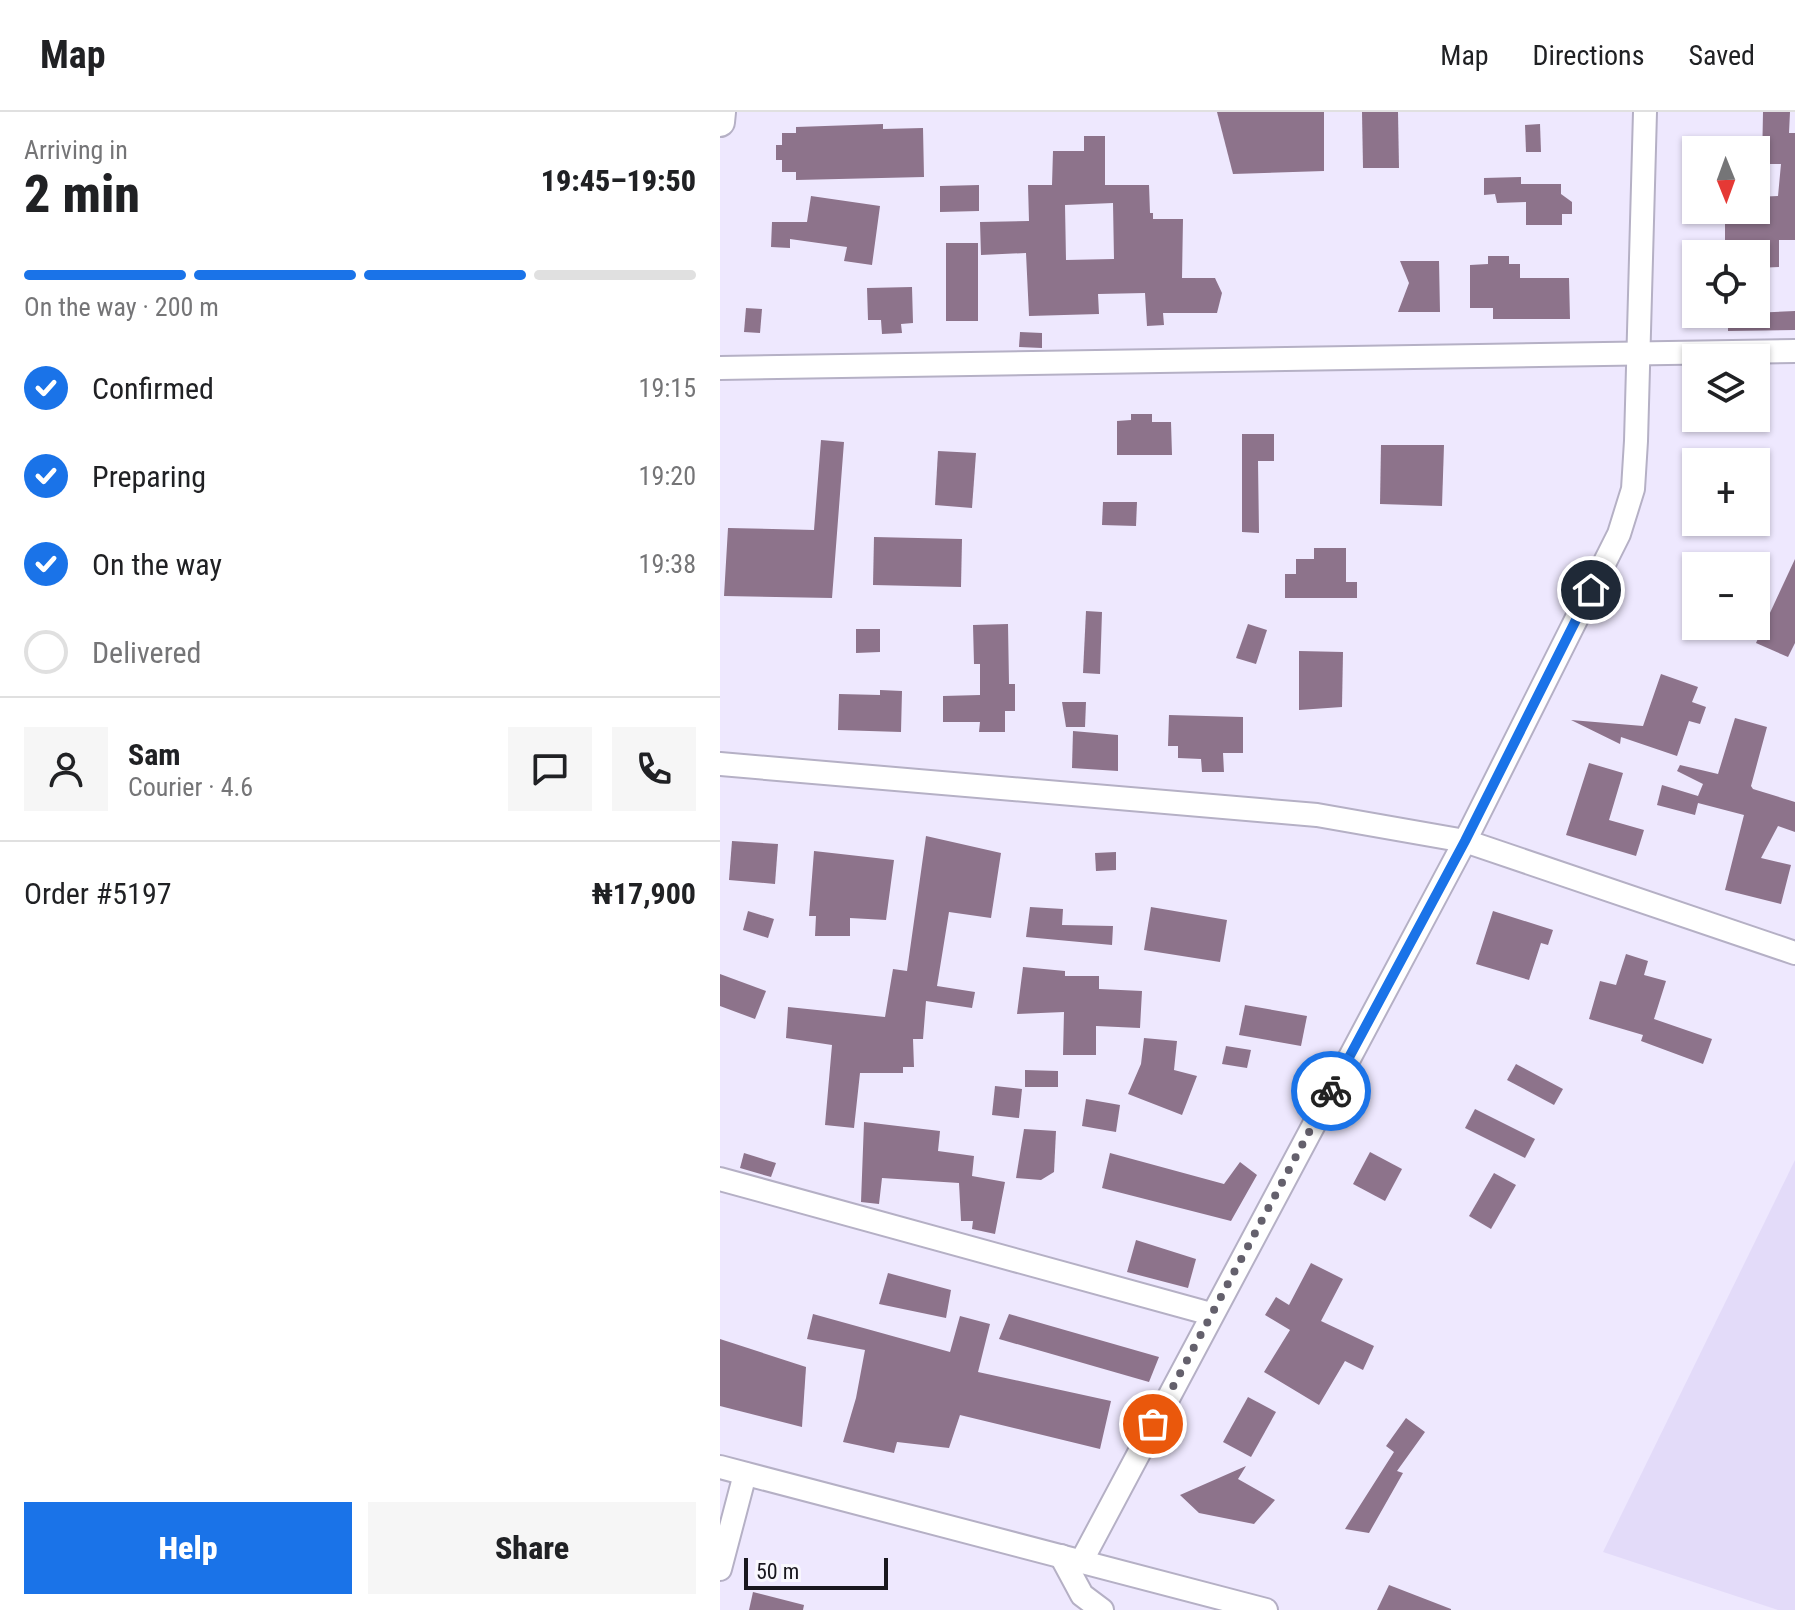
<!DOCTYPE html>
<html lang="en">
<head>
<meta charset="utf-8">
<style>
  :root { --surface:#fff; --page:#f6f6f6; --text:#202124; --muted:#757577; --line:#e0e0e0; --accent:#1a73e8 }
  body { margin:0; font-family:"Roboto Condensed",sans-serif; background:var(--page); color:var(--text); height:100vh; display:flex; flex-direction:column; font-size:30px; white-space:nowrap }
  * { box-sizing:border-box; margin:0 }
  p { font-size:26px; color:var(--muted) }
  .icon { flex:none; width:44px; height:44px; fill:none; stroke:currentColor; stroke-width:2; stroke-linecap:round; stroke-linejoin:round }
  .map { position:relative; flex:1; overflow:hidden }
  .drawer { display:flex; flex-direction:column; background:var(--surface); width:720px }
  .drawer>* { flex:none }
  .needle { width:52px; rotate:179deg }
  .fabs { position:absolute; left:962px; top:24px; display:grid; gap:16px }
  .fabs a { display:grid; place-items:center; width:88px; height:88px; border-radius:0px; background:var(--surface); box-shadow:0 2px 6px #0004; font-size:40px }
  .scale { position:absolute; left:24px; bottom:20px; width:144px; box-sizing:border-box; padding-left:8px; border:4px solid #19171e; border-top:0; font-size:22px; line-height:28px; white-space:nowrap; color:#19171e; -webkit-text-stroke:6px #f9f8fd; paint-order:stroke }
  .pin { position:absolute; display:grid; place-items:center; width:68px; height:68px; color:#fff; margin:-34px; border:4px solid #fff; border-radius:50%; box-shadow:0 2px 8px #0007 }
  .courier { position:absolute; display:grid; place-items:center; width:80px; height:80px; margin:-40px; border:6px solid #1a73e8; border-radius:50%; background:#fff; color:#222; box-shadow:0 2px 10px #0007 }
  .summary em { font-style:normal; font-weight:800 }
  .summary div { display:flex; flex-direction:column-reverse }
  .summary { display:flex; align-items:center; justify-content:space-between; height:136px; padding:0 24px }
  h1 { font-size:52px; font-weight:800; line-height:60px }
  .bar { display:grid; grid-template-columns:repeat(4,1fr); gap:12px 8px; align-content:center; height:96px; padding:0 24px }
  .bar i { height:10px; border-radius:6px; background:var(--line) }
  .bar .current { background:var(--accent) }
  .bar p { grid-column:span 4 }
  .line { display:flex; align-items:center; gap:20px; padding:0 24px; border-top:2px solid var(--line) }
  .line div { flex:1 }
  .round { display:grid; place-items:center; flex:none; width:84px; height:84px; border-radius:0px; background:var(--page) }
  ol { padding:0 24px; list-style:none }
  li { display:flex; align-items:center; gap:24px; height:88px }
  li p { margin-inline-start:auto }
  li .icon { padding:8px; border-radius:50%; background:var(--accent); color:#fff; stroke-width:4 }
  li:last-child { color:var(--muted) }
  li i { width:44px; height:44px; border:4px solid var(--line); border-radius:50% }
  .button { display:flex; gap:16px; margin-top:auto; padding:16px 24px }
  .button a { flex:1; height:92px; border-radius:0px; background:var(--accent); color:#fff; font-size:32px; font-weight:800; line-height:92px; text-align:center }
  .button a+a { background:var(--page); color:var(--text) }
  header { display:flex; align-items:center; gap:48px; box-sizing:border-box; height:112px; padding:0 40px; background:var(--surface); border-bottom:2px solid var(--line) }
  header strong { font-size:38px }
  nav { display:flex; gap:44px; margin-inline-start:auto; font-size:28px }
  main { display:flex; flex:1; min-height:0 }
  .map>svg:first-child { display:block }
</style>
</head>
<body>
<header>
<strong>Map</strong>
<nav><a>Map</a><a>Directions</a><a>Saved</a></nav>
</header>
<main>
<section class="drawer">
<div class="summary"><div><h1>2 min</h1><p>Arriving in</p></div><em>19:45–19:50</em></div>
<div class="bar"><i class="current"></i><i class="current"></i><i class="current"></i><i></i><p>On the way · 200 m</p></div>
<ol>
<li><svg class="icon" aria-label="check" viewBox="0 0 24 24"><path d="M5 12l5 5 9-10"/></svg>Confirmed<p>19:15</p></li>
<li><svg class="icon" aria-label="check" viewBox="0 0 24 24"><path d="M5 12l5 5 9-10"/></svg>Preparing<p>19:20</p></li>
<li><svg class="icon" aria-label="check" viewBox="0 0 24 24"><path d="M5 12l5 5 9-10"/></svg>On the way<p>19:38</p></li>
<li><i></i>Delivered</li>
</ol>
<div class="line" style="height:144px"><a class="round"><svg class="icon" aria-label="person" viewBox="0 0 24 24"><circle cx="12" cy="8" r="4"/><path d="M4 21q1-7 8-7t8 7"/></svg></a><div><b>Sam</b><p>Courier · 4.6</p></div><a class="round"><svg class="icon" aria-label="chat" viewBox="0 0 24 24"><path d="M4 5h16v11H9l-5 4z"/></svg></a><a class="round"><svg class="icon" aria-label="phone" viewBox="0 0 24 24"><path d="M5 4h4l2 5-3 2q2 4 5 5l2-3 5 2v4C11 20 4 13 5 4z"/></svg></a></div>
<div class="line" style="height:104px"><div>Order #5197</div><b>₦17,900</b></div>
<div class="button"><a>Help</a><a>Share</a></div>
</section>
<div class="map">
<svg width="1075" height="1498" viewBox="0 0 1075 1498">
  <rect width="100%" height="100%" fill="#eee8fe"/>
  <!-- built -->
  <path fill="#e3dbf9" d="M 1075,1048 L 1075,1498 L 1058,1498 L 883,1440 Z"/>
  <!-- building -->
  <g fill="#8d738b" fill-rule="evenodd">
    <path d="M 497,0 L 604,0 L 604,59 L 513,62 Z"/>
    <path d="M 642,0 L 678,0 L 679,56 L 643,56 Z"/>
    <path d="M 1043,0 L 1070,0 L 1069,21 L 1075,21 L 1075,128 L 1059,128 L 1059,155 L 1036,156 L 1036,142 L 1019,142 L 1019,136 L 1005,136 L 1005,98 L 1036,98 L 1036,85 L 1058,84 L 1061,52 L 1042,52 Z"/>
    <path d="M 163,12 L 163,17 L 203,16 L 204,65 L 76,68 L 76,60 L 62,60 L 62,48 L 56,48 L 56,33 L 62,33 L 62,21 L 76,21 L 76,15 Z"/>
    <path d="M 820,12 L 821,40 L 806,40 L 805,13 Z"/>
    <path d="M 364,24 L 385,24 L 385,73 L 429,73 L 430,101 L 433,101 L 433,107 L 463,107 L 462,166 L 495,166 L 502,181 L 497,201 L 443,201 L 444,213 L 427,214 L 425,181 L 378,182 L 379,202 L 309,204 L 306,141 L 261,143 L 260,110 L 309,109 L 308,73 L 332,73 L 333,39 L 364,39 ZM 393,91 L 394,147 L 346,148 L 345,93 Z"/>
    <path d="M 801,65 L 801,72 L 841,72 L 841,82 L 852,90 L 852,102 L 842,102 L 842,113 L 806,113 L 806,90 L 777,91 L 775,82 L 764,83 L 764,66 Z"/>
    <path d="M 259,73 L 259,99 L 220,100 L 220,74 Z"/>
    <path d="M 91,84 L 160,94 L 152,153 L 124,149 L 127,135 L 70,127 L 70,136 L 51,135 L 52,110 L 87,110 Z"/>
    <rect x="226" y="131" width="32" height="78"/>
    <path d="M 768,144 L 789,144 L 789,152 L 800,152 L 800,166 L 849,166 L 850,207 L 773,207 L 773,196 L 750,196 L 750,153 L 768,152 Z"/>
    <path d="M 680,149 L 719,149 L 720,200 L 678,200 L 689,171 Z"/>
    <path d="M 192,175 L 193,211 L 181,212 L 182,221 L 162,222 L 161,208 L 148,208 L 147,176 Z"/>
    <path d="M 26,196 L 42,197 L 40,221 L 24,220 Z"/>
    <path d="M 1075,199 L 1075,218 L 1008,219 L 1008,202 Z"/>
    <path d="M 300,220 L 322,221 L 322,236 L 299,235 Z"/>
    <path d="M 411,302 L 432,302 L 432,310 L 451,310 L 452,343 L 397,343 L 397,309 L 411,308 Z"/>
    <path d="M 522,322 L 554,322 L 554,349 L 538,349 L 539,421 L 522,420 Z"/>
    <path d="M 101,328 L 124,330 L 112,486 L 4,484 L 8,416 L 94,418 Z"/>
    <path d="M 661,333 L 724,333 L 722,394 L 660,392 Z"/>
    <path d="M 218,339 L 256,341 L 252,396 L 215,393 Z"/>
    <path d="M 383,390 L 417,390 L 416,414 L 382,413 Z"/>
    <path d="M 154,425 L 242,427 L 241,475 L 153,473 Z"/>
    <path d="M 594,436 L 626,436 L 626,470 L 637,470 L 637,486 L 565,486 L 565,462 L 576,462 L 576,447 L 594,447 Z"/>
    <path d="M 1075,447 L 1075,531 L 1068,545 L 1036,531 Z"/>
    <path d="M 366,499 L 382,500 L 380,562 L 363,561 Z"/>
    <path d="M 288,512 L 289,572 L 295,572 L 295,599 L 285,599 L 285,620 L 259,620 L 260,610 L 223,610 L 223,584 L 260,583 L 260,552 L 254,552 L 253,513 Z"/>
    <path d="M 528,512 L 547,518 L 536,552 L 516,546 Z"/>
    <path d="M 136,517 L 160,517 L 160,540 L 136,541 Z"/>
    <path d="M 579,539 L 623,540 L 622,595 L 579,598 Z"/>
    <path d="M 941,562 L 978,575 L 972,590 L 986,595 L 980,612 L 969,609 L 957,644 L 901,625 L 900,632 L 851,608 L 923,614 Z"/>
    <path d="M 160,578 L 182,579 L 181,620 L 118,618 L 119,582 L 160,583 Z"/>
    <path d="M 342,590 L 366,590 L 365,615 L 346,615 Z"/>
    <path d="M 449,603 L 523,605 L 523,641 L 503,641 L 504,660 L 482,660 L 481,647 L 458,646 L 458,634 L 448,634 Z"/>
    <path d="M 1015,606 L 1047,615 L 1031,674 L 1033,677 L 1075,690 L 1075,720 L 1058,714 L 1041,746 L 1071,753 L 1061,792 L 1005,778 L 1024,703 L 978,691 L 975,703 L 937,693 L 942,673 L 978,684 L 983,672 L 957,659 L 960,653 L 998,662 Z"/>
    <path d="M 353,619 L 398,623 L 398,659 L 352,656 Z"/>
    <path d="M 869,651 L 903,661 L 889,708 L 924,718 L 916,744 L 846,723 Z"/>
    <path d="M 206,724 L 281,741 L 271,806 L 229,800 L 217,874 L 255,880 L 252,896 L 206,889 L 203,927 L 193,927 L 194,955 L 183,955 L 183,961 L 140,961 L 134,1016 L 105,1013 L 112,933 L 66,926 L 68,895 L 165,905 L 173,857 L 187,859 Z"/>
    <path d="M 12,729 L 58,732 L 55,772 L 9,768 Z"/>
    <path d="M 94,739 L 174,748 L 166,808 L 130,806 L 130,824 L 95,824 L 96,804 L 89,804 Z"/>
    <path d="M 396,740 L 396,758 L 376,759 L 375,741 Z"/>
    <path d="M 310,795 L 343,797 L 342,813 L 393,814 L 392,833 L 306,825 Z"/>
    <path d="M 431,795 L 507,808 L 500,850 L 424,838 Z"/>
    <path d="M 28,799 L 54,807 L 48,826 L 23,818 Z"/>
    <path d="M 773,799 L 833,818 L 828,833 L 821,831 L 809,868 L 756,852 Z"/>
    <path d="M 906,842 L 928,849 L 924,863 L 946,869 L 934,907 L 992,927 L 983,952 L 921,929 L 923,923 L 869,907 L 880,869 L 896,873 Z"/>
    <path d="M 303,855 L 345,859 L 345,864 L 379,864 L 379,877 L 422,879 L 420,916 L 376,914 L 376,943 L 343,943 L 344,900 L 297,902 Z"/>
    <path d="M 0,862 L 46,879 L 35,907 L 0,894 Z"/>
    <path d="M 525,893 L 587,904 L 581,934 L 519,923 Z"/>
    <path d="M 424,926 L 457,929 L 454,958 L 477,964 L 462,1003 L 408,982 L 421,952 Z"/>
    <path d="M 506,934 L 531,938 L 527,956 L 502,952 Z"/>
    <path d="M 796,952 L 843,977 L 834,993 L 787,968 Z"/>
    <path d="M 305,958 L 338,959 L 338,975 L 305,975 Z"/>
    <path d="M 275,974 L 302,977 L 299,1006 L 272,1003 Z"/>
    <path d="M 366,987 L 400,993 L 396,1020 L 362,1014 Z"/>
    <path d="M 755,997 L 815,1027 L 805,1046 L 745,1016 Z"/>
    <path d="M 144,1010 L 220,1019 L 218,1039 L 254,1044 L 252,1064 L 285,1070 L 275,1122 L 252,1117 L 253,1109 L 241,1109 L 239,1071 L 162,1066 L 159,1092 L 141,1090 Z"/>
    <path d="M 304,1017 L 336,1019 L 334,1060 L 321,1068 L 296,1066 Z"/>
    <path d="M 650,1040 L 682,1057 L 665,1089 L 633,1072 Z"/>
    <path d="M 24,1041 L 56,1051 L 51,1065 L 20,1056 Z"/>
    <path d="M 390,1041 L 504,1072 L 520,1050 L 537,1063 L 511,1109 L 382,1076 Z"/>
    <path d="M 774,1061 L 796,1073 L 771,1117 L 749,1104 Z"/>
    <path d="M 416,1128 L 476,1147 L 468,1176 L 407,1160 Z"/>
    <path d="M 591,1151 L 623,1167 L 601,1209 L 654,1234 L 643,1258 L 625,1249 L 599,1293 L 544,1260 L 570,1218 L 545,1203 L 556,1185 L 569,1193 Z"/>
    <path d="M 168,1161 L 231,1178 L 226,1206 L 159,1192 Z"/>
    <path d="M 93,1202 L 230,1240 L 240,1204 L 270,1212 L 258,1260 L 391,1289 L 380,1337 L 240,1303 L 229,1336 L 177,1330 L 174,1341 L 123,1330 L 136,1286 L 145,1238 L 87,1227 Z"/>
    <path d="M 289,1202 L 439,1245 L 429,1270 L 279,1227 Z"/>
    <path d="M 0,1227 L 86,1255 L 82,1315 L 0,1294 Z"/>
    <path d="M 528,1285 L 556,1300 L 531,1345 L 503,1330 Z"/>
    <path d="M 686,1306 L 705,1320 L 677,1359 L 683,1361 L 649,1421 L 625,1417 L 674,1340 L 666,1334 Z"/>
    <path d="M 526,1354 L 518,1367 L 555,1388 L 534,1412 L 479,1401 L 460,1383 Z"/>
    <path d="M 669,1473 L 731,1497 L 731,1498 L 657,1498 Z"/>
    <path d="M 33,1480 L 84,1493 L 83,1498 L 29,1498 Z"/>
  </g>
  <g fill="none" stroke-linecap="round" stroke-linejoin="round">
    <!-- minor casing -->
    <g stroke="#b5b0c5" stroke-width="26">
      <g id="minor">
        <path d="M 0,256 L 1075,239"/>
        <path d="M 0,652 L 597,703 L 745,729 L 1075,841"/>
        <path d="M 0,1067 L 491,1202"/>
        <path d="M 0,1355 L 546,1498"/>
        <path d="M 341,1444 L 362,1483 L 382,1498"/>
        <path d="M 361,1450 L 745,729 L 899,422 L 913,377 L 916,329 L 925,0"/>
        <path d="M 0,1457 L 25,1362"/>
      </g>
    </g>
    <!-- tertiary casing -->
    <g stroke="#b5b0c5" stroke-width="32">
      <path id="tertiary" d="M 0,10 L 1,0"/>
    </g>
    <!-- minor -->
    <use href="#minor" stroke="#fff" stroke-width="22"/>
    <!-- tertiary -->
    <use href="#tertiary" stroke="#fff" stroke-width="28"/>
  </g>
  <g fill="none" stroke-linecap="round" stroke-linejoin="round">
    <!-- done -->
    <path stroke="#64606c" stroke-width="8" stroke-dasharray="0 14.4" d="M 433,1312 L 611,979"/>
    <!-- route -->
    <path stroke="#1a73e8" stroke-width="10" d="M 611,979 L 745,729 L 871,478"/>
  </g>
</svg>
<div class="fabs">
<a><svg class="needle" viewBox="-14 -14 28 28"><path d="M0-13l5 13h-10z" fill="#e53935"/><path d="M0 13l5-13h-10z" fill="#757577"/></svg></a>
<a><svg class="icon" aria-label="locate" viewBox="0 0 24 24"><circle cx="12" cy="12" r="6"/><path d="M12 2v4M12 18v4M2 12h4M18 12h4"/></svg></a>
<a><svg class="icon" aria-label="layers" viewBox="0 0 24 24"><path d="M12 4l9 5-9 5-9-5zM3 14l9 5 9-5"/></svg></a>
<a>+</a>
<a>−</a>
</div>
<div class="scale">50 m</div>
<div class="pin" style="left:433px;top:1312px;background:#ea580c"><svg class="icon" aria-label="bag" viewBox="0 0 24 24"><path d="M5 8h14l-1 12H6zM9 8a3 3 0 0 1 6 0"/></svg></div>
<div class="pin" style="left:871px;top:478px;background:#1f2937"><svg class="icon" aria-label="home" viewBox="0 0 24 24"><path d="M3 11l9-7 9 7M6 9v11h12V9"/></svg></div>
<div class="courier" style="left:611px;top:979px"><svg class="icon" aria-label="bike" viewBox="0 0 24 24"><circle cx="6" cy="16" r="4"/><circle cx="18" cy="16" r="4"/><path d="M6 16l4-8h5l3 8M10 8l3 8H6M13 5h3"/></svg></div>
</div>
</main>
</body>
</html>
